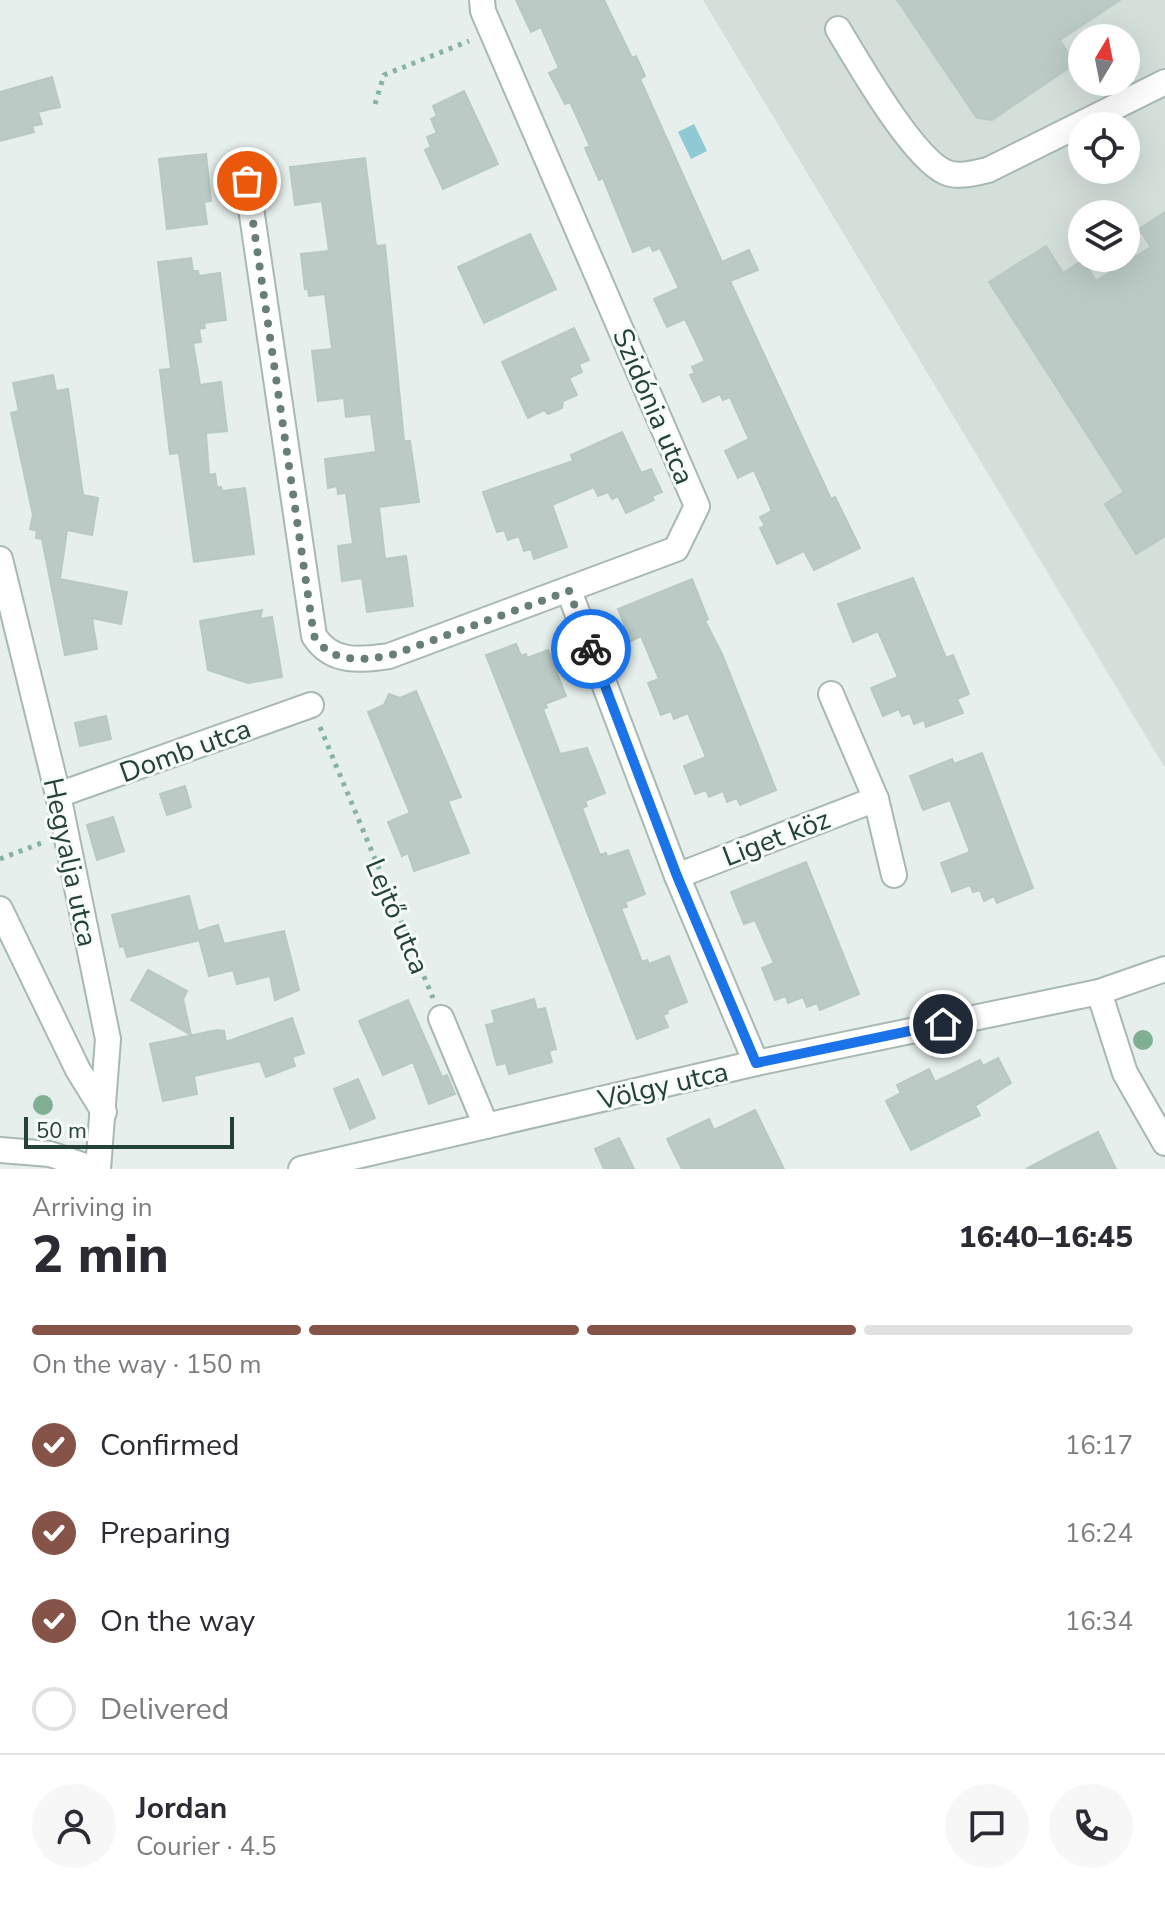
<!DOCTYPE html>
<html lang="en">
<head>
<meta charset="utf-8">
<style>
  :root { --surface:#fff; --page:#f7f7f7; --text:#2b2b33; --muted:#7c7c81; --line:#e1e1e2; --accent:#855347 }
  body { margin:0; font-family:"Nunito Sans",sans-serif; background:var(--page); color:var(--text); height:100vh; display:flex; flex-direction:column; font-size:30px; white-space:nowrap }
  * { box-sizing:border-box; margin:0 }
  p { font-size:26px; color:var(--muted) }
  .icon { flex:none; width:44px; height:44px; fill:none; stroke:currentColor; stroke-width:2; stroke-linecap:round; stroke-linejoin:round }
  .map { position:relative; height:1169px; overflow:hidden }
  .panel { display:flex; flex-direction:column; background:var(--surface); flex:1 }
  .panel>* { flex:none }
  .needle { width:52px; rotate:10deg }
  .controls { position:absolute; left:1068px; top:24px; display:grid; gap:16px }
  .controls a { display:grid; place-items:center; width:72px; height:72px; border-radius:50%; background:var(--surface); box-shadow:0 8px 32px #0002; font-size:40px }
  .scale { position:absolute; left:24px; bottom:20px; width:210px; box-sizing:border-box; padding-left:8px; border:4px solid #24423a; border-top:0; font-size:22px; line-height:28px; white-space:nowrap; color:#24423a; -webkit-text-stroke:6px #f7fbf9; paint-order:stroke }
  .pin { position:absolute; display:grid; place-items:center; width:68px; height:68px; color:#fff; margin:-34px; border:4px solid #fff; border-radius:50%; box-shadow:0 2px 8px #0007 }
  .courier { position:absolute; display:grid; place-items:center; width:80px; height:80px; margin:-40px; border:6px solid #1a73e8; border-radius:50%; background:#fff; color:#222; box-shadow:0 2px 10px #0007 }
  .head em { font-style:normal; font-weight:800 }
  .head div { display:flex; flex-direction:column-reverse }
  .head { display:flex; align-items:center; justify-content:space-between; height:136px; padding:0 32px }
  h1 { font-size:52px; font-weight:800; line-height:60px }
  .bar { display:grid; grid-template-columns:repeat(4,1fr); gap:12px 8px; align-content:center; height:96px; padding:0 32px }
  .bar i { height:10px; border-radius:6px; background:var(--line) }
  .bar .on { background:var(--accent) }
  .bar p { grid-column:span 4 }
  .line { display:flex; align-items:center; gap:20px; padding:0 32px; border-top:2px solid var(--line) }
  .line div { flex:1 }
  .round { display:grid; place-items:center; flex:none; width:84px; height:84px; border-radius:42px; background:var(--page) }
  ol { padding:0 32px; list-style:none }
  li { display:flex; align-items:center; gap:24px; height:88px }
  li p { margin-inline-start:auto }
  li .icon { padding:8px; border-radius:50%; background:var(--accent); color:#fff; stroke-width:4 }
  li:last-child { color:var(--muted) }
  li i { width:44px; height:44px; border:4px solid var(--line); border-radius:50% }
  .map>svg:first-child { display:block }
</style>
</head>
<body>
<div class="map">
<svg width="1165" height="1169" viewBox="0 0 1165 1169">
  <rect width="100%" height="100%" fill="#e6efeb"/>
  <!-- built -->
  <path fill="#d4dfda" fill-rule="evenodd" d="M 703,0 L 1165,0 L 1165,768 ZM 1082,38 L 1126,38 L 1126,82 L 1082,82 ZM 1082,126 L 1126,126 L 1126,170 L 1082,170 ZM 1082,214 L 1126,214 L 1126,258 L 1082,258 Z"/>
  <!-- water -->
  <path fill="#8ec9d4" d="M 694,124 L 707,151 L 691,159 L 678,132 Z"/>
  <!-- building -->
  <g fill="#bbcac4" stroke="#b8c9c2" stroke-width="2">
    <path d="M 516,0 L 604,0 L 632,58 L 636,56 L 645,76 L 640,79 L 722,262 L 749,250 L 758,270 L 730,281 L 831,499 L 835,497 L 860,548 L 814,570 L 804,551 L 777,564 L 760,528 L 765,526 L 760,517 L 772,511 L 754,470 L 738,478 L 725,451 L 749,439 L 730,397 L 723,400 L 720,394 L 703,402 L 690,375 L 695,373 L 692,367 L 705,361 L 685,319 L 667,327 L 654,299 L 679,288 L 660,248 L 653,251 L 650,245 L 633,252 L 603,178 L 599,180 L 585,148 L 590,146 L 570,102 L 565,104 L 549,73 L 559,68 L 541,27 L 531,32 Z"/>
    <path d="M 897,0 L 1120,0 L 1060,40 L 1069,55 L 1067,69 L 992,120 L 977,118 Z"/>
    <path d="M 52,77 L 60,107 L 38,112 L 42,124 L 32,126 L 34,132 L 0,141 L 0,92 Z"/>
    <path d="M 464,91 L 498,164 L 443,189 L 425,150 L 431,147 L 427,137 L 437,133 L 431,119 L 437,116 L 433,106 Z"/>
    <path d="M 206,154 L 211,201 L 204,202 L 207,224 L 167,229 L 159,159 Z"/>
    <path d="M 365,158 L 376,246 L 385,245 L 404,441 L 410,441 L 419,502 L 379,507 L 385,559 L 406,556 L 413,606 L 367,612 L 362,578 L 342,581 L 338,546 L 353,544 L 346,493 L 338,494 L 337,486 L 328,488 L 325,459 L 376,452 L 371,414 L 346,417 L 344,398 L 318,401 L 312,351 L 332,349 L 325,294 L 309,296 L 308,289 L 305,289 L 301,254 L 329,251 L 322,201 L 295,205 L 290,167 Z"/>
    <path d="M 1165,212 L 1165,536 L 1136,554 L 1105,504 L 1124,492 L 989,282 L 1046,246 L 1063,273 L 1083,260 L 1096,281 L 1151,247 L 1139,229 Z"/>
    <path d="M 530,234 L 556,289 L 484,323 L 458,267 Z"/>
    <path d="M 191,258 L 193,271 L 198,271 L 199,276 L 220,273 L 226,320 L 204,323 L 205,328 L 199,329 L 201,342 L 193,343 L 200,385 L 221,382 L 227,431 L 206,433 L 209,475 L 215,474 L 217,488 L 221,487 L 222,491 L 245,488 L 254,554 L 194,562 L 179,453 L 170,454 L 160,370 L 171,369 L 158,262 Z"/>
    <path d="M 574,328 L 589,360 L 579,364 L 582,372 L 569,378 L 577,395 L 563,401 L 562,408 L 548,414 L 544,410 L 528,418 L 502,362 Z"/>
    <path d="M 53,375 L 56,391 L 68,389 L 83,495 L 98,498 L 92,535 L 67,530 L 60,579 L 127,592 L 121,624 L 92,618 L 97,649 L 65,655 L 42,539 L 36,538 L 37,531 L 30,529 L 33,515 L 11,413 L 19,411 L 13,383 Z"/>
    <path d="M 622,432 L 641,473 L 651,469 L 662,492 L 652,496 L 654,500 L 626,513 L 618,496 L 612,499 L 608,492 L 598,496 L 594,487 L 552,505 L 567,547 L 534,559 L 531,549 L 524,551 L 519,536 L 508,540 L 504,530 L 497,532 L 483,492 L 573,461 L 571,455 Z"/>
    <path d="M 913,578 L 946,658 L 953,655 L 969,694 L 957,699 L 963,713 L 926,727 L 924,720 L 914,724 L 910,713 L 902,716 L 899,709 L 883,716 L 871,688 L 898,677 L 878,631 L 853,642 L 838,604 Z"/>
    <path d="M 692,579 L 708,619 L 705,621 L 722,654 L 776,790 L 740,805 L 737,798 L 727,802 L 723,791 L 709,797 L 706,790 L 695,794 L 684,766 L 706,757 L 688,713 L 674,719 L 671,711 L 661,715 L 648,683 L 659,679 L 641,636 L 631,641 L 618,609 Z"/>
    <path d="M 262,610 L 260,619 L 272,617 L 282,677 L 248,683 L 208,670 L 200,621 Z"/>
    <path d="M 516,644 L 521,656 L 526,654 L 527,658 L 548,650 L 566,696 L 545,704 L 547,707 L 543,709 L 560,754 L 587,748 L 605,793 L 585,801 L 587,806 L 582,808 L 600,855 L 606,853 L 607,857 L 628,850 L 645,894 L 625,902 L 627,907 L 621,908 L 642,962 L 647,960 L 649,964 L 669,956 L 687,1002 L 667,1010 L 668,1013 L 663,1015 L 668,1027 L 637,1039 L 486,655 Z"/>
    <path d="M 416,691 L 461,797 L 448,801 L 469,853 L 414,871 L 408,853 L 402,856 L 388,822 L 410,813 L 368,712 L 384,705 L 389,694 L 400,698 Z"/>
    <path d="M 106,716 L 111,739 L 80,746 L 75,723 Z"/>
    <path d="M 982,753 L 1033,888 L 997,903 L 994,896 L 984,901 L 980,890 L 973,892 L 970,885 L 952,892 L 941,863 L 970,852 L 950,800 L 923,810 L 910,776 L 952,759 L 954,764 Z"/>
    <path d="M 185,786 L 191,807 L 167,815 L 160,794 Z"/>
    <path d="M 113,817 L 124,851 L 97,860 L 87,825 Z"/>
    <path d="M 806,862 L 859,994 L 820,1010 L 817,1003 L 807,1007 L 803,997 L 788,1003 L 786,996 L 775,1000 L 762,968 L 774,963 L 755,920 L 744,924 L 731,892 Z"/>
    <path d="M 189,896 L 198,931 L 218,925 L 224,944 L 284,931 L 299,990 L 275,1000 L 270,976 L 237,984 L 233,970 L 209,976 L 198,935 L 200,940 L 127,957 L 124,946 L 120,947 L 112,915 Z"/>
    <path d="M 148,970 L 187,991 L 183,999 L 191,1035 L 131,1000 Z"/>
    <path d="M 534,999 L 537,1010 L 545,1008 L 556,1049 L 549,1051 L 552,1062 L 509,1074 L 506,1063 L 497,1065 L 486,1025 L 495,1023 L 492,1011 Z"/>
    <path d="M 408,1000 L 442,1077 L 447,1075 L 455,1094 L 429,1104 L 413,1062 L 383,1075 L 359,1021 Z"/>
    <path d="M 292,1018 L 304,1053 L 292,1057 L 295,1066 L 266,1077 L 260,1061 L 194,1076 L 197,1094 L 163,1101 L 150,1044 L 217,1030 L 224,1031 L 226,1042 Z"/>
    <path d="M 998,1058 L 1011,1083 L 975,1106 L 980,1115 L 911,1150 L 886,1101 L 901,1093 L 897,1085 L 929,1069 L 935,1082 L 980,1060 L 983,1066 Z"/>
    <path d="M 358,1079 L 375,1118 L 350,1129 L 334,1089 Z"/>
    <path d="M 755,1110 L 784,1169 L 682,1169 L 667,1139 L 709,1119 L 714,1130 Z"/>
    <path d="M 1098,1132 L 1116,1169 L 1026,1169 L 1066,1148 Z"/>
    <path d="M 619,1138 L 634,1169 L 604,1169 L 595,1149 Z"/>
  </g>
  <g fill="none" stroke-linecap="round" stroke-linejoin="round">
    <!-- minor casing -->
    <g stroke="#a8b8b2" stroke-width="28">
      <g id="minor">
        <path d="M 838,29 C 858,62 912,157 945,172 C 958,178 974,173 988,170 L 1165,82"/>
        <path d="M 247,181 L 314,636 C 332,664 360,660 389,656 L 676,549 L 697,506 L 483,11 L 482,0"/>
        <path d="M 0,559 L 58,795 L 108,1039 L 98,1169"/>
        <path d="M 569,591 L 677,876 L 756,1063"/>
        <path d="M 831,694 L 876,799 L 894,875"/>
        <path d="M 58,795 L 311,705"/>
        <path d="M 677,876 L 876,799"/>
        <path d="M 0,909 L 78,1070 L 104,1112"/>
        <path d="M 1099,992 L 1125,1073 L 1165,1143"/>
        <path d="M 441,1018 L 486,1126"/>
        <path d="M 0,1150 L 50,1154 L 94,1169"/>
        <path d="M 301,1169 L 756,1063 L 1099,992 L 1165,969"/>
      </g>
    </g>
    <!-- path -->
    <g stroke="#86b3a5" stroke-width="5" stroke-dasharray="4 6" stroke-linecap="butt">
      <path d="M 375,104 L 384,75 L 469,41"/>
      <path d="M 320,727 L 433,998"/>
      <path d="M 0,859 L 44,842"/>
    </g>
    <!-- minor -->
    <use href="#minor" stroke="#fff" stroke-width="24"/>
  </g>
  <!-- trees -->
  <g fill="#80af93">
    <circle cx="1143" cy="1040" r="10"/>
    <circle cx="43" cy="1105" r="10"/>
  </g>
  <g fill="none" stroke-linecap="round" stroke-linejoin="round">
    <!-- done -->
    <path stroke="#687f78" stroke-width="8" stroke-dasharray="0 14.4" d="M 247,181 L 314,636 C 332,664 360,660 389,656 L 569,591 L 591,649"/>
    <!-- route -->
    <path stroke="#1a73e8" stroke-width="10" d="M 591,649 L 677,876 L 756,1063 L 943,1024"/>
  </g>
  <g text-anchor="middle" stroke-width="6" stroke-linejoin="round" paint-order="stroke">
    <!-- street labels -->
    <g font-size="28" fill="#24423a" stroke="#f7fbf9">
      <text transform="translate(654 406) rotate(67)" y="10">Szidónia utca</text>
      <text transform="translate(185 750) rotate(-20)" y="10">Domb utca</text>
      <text transform="translate(776 837) rotate(-21)" y="10">Liget köz</text>
      <text transform="translate(71 862) rotate(78)" y="10">Hegyalja utca</text>
      <text transform="translate(398 916) rotate(67)" y="10">Lejtő utca</text>
      <text transform="translate(663 1085) rotate(-13)" y="10">Völgy utca</text>
    </g>
  </g>
</svg>
<div class="controls">
<a><svg class="needle" viewBox="-14 -14 28 28"><path d="M0-13l5 13h-10z" fill="#e53935"/><path d="M0 13l5-13h-10z" fill="#7c7c81"/></svg></a>
<a><svg class="icon" aria-label="locate" viewBox="0 0 24 24"><circle cx="12" cy="12" r="6"/><path d="M12 2v4M12 18v4M2 12h4M18 12h4"/></svg></a>
<a><svg class="icon" aria-label="layers" viewBox="0 0 24 24"><path d="M12 4l9 5-9 5-9-5zM3 14l9 5 9-5"/></svg></a>
</div>
<div class="scale">50 m</div>
<div class="pin" style="left:247px;top:181px;background:#ea580c"><svg class="icon" aria-label="bag" viewBox="0 0 24 24"><path d="M5 8h14l-1 12H6zM9 8a3 3 0 0 1 6 0"/></svg></div>
<div class="pin" style="left:943px;top:1024px;background:#1f2937"><svg class="icon" aria-label="home" viewBox="0 0 24 24"><path d="M3 11l9-7 9 7M6 9v11h12V9"/></svg></div>
<div class="courier" style="left:591px;top:649px"><svg class="icon" aria-label="bike" viewBox="0 0 24 24"><circle cx="6" cy="16" r="4"/><circle cx="18" cy="16" r="4"/><path d="M6 16l4-8h5l3 8M10 8l3 8H6M13 5h3"/></svg></div>
</div>
<section class="panel">
<div class="head"><div><h1>2 min</h1><p>Arriving in</p></div><em>16:40–16:45</em></div>
<div class="bar"><i class="on"></i><i class="on"></i><i class="on"></i><i></i><p>On the way · 150 m</p></div>
<ol>
<li><svg class="icon" aria-label="check" viewBox="0 0 24 24"><path d="M5 12l5 5 9-10"/></svg>Confirmed<p>16:17</p></li>
<li><svg class="icon" aria-label="check" viewBox="0 0 24 24"><path d="M5 12l5 5 9-10"/></svg>Preparing<p>16:24</p></li>
<li><svg class="icon" aria-label="check" viewBox="0 0 24 24"><path d="M5 12l5 5 9-10"/></svg>On the way<p>16:34</p></li>
<li><i></i>Delivered</li>
</ol>
<div class="line" style="height:144px"><a class="round"><svg class="icon" aria-label="person" viewBox="0 0 24 24"><circle cx="12" cy="8" r="4"/><path d="M4 21q1-7 8-7t8 7"/></svg></a><div><b>Jordan</b><p>Courier · 4.5</p></div><a class="round"><svg class="icon" aria-label="chat" viewBox="0 0 24 24"><path d="M4 5h16v11H9l-5 4z"/></svg></a><a class="round"><svg class="icon" aria-label="phone" viewBox="0 0 24 24"><path d="M5 4h4l2 5-3 2q2 4 5 5l2-3 5 2v4C11 20 4 13 5 4z"/></svg></a></div>
</section>
</body>
</html>
